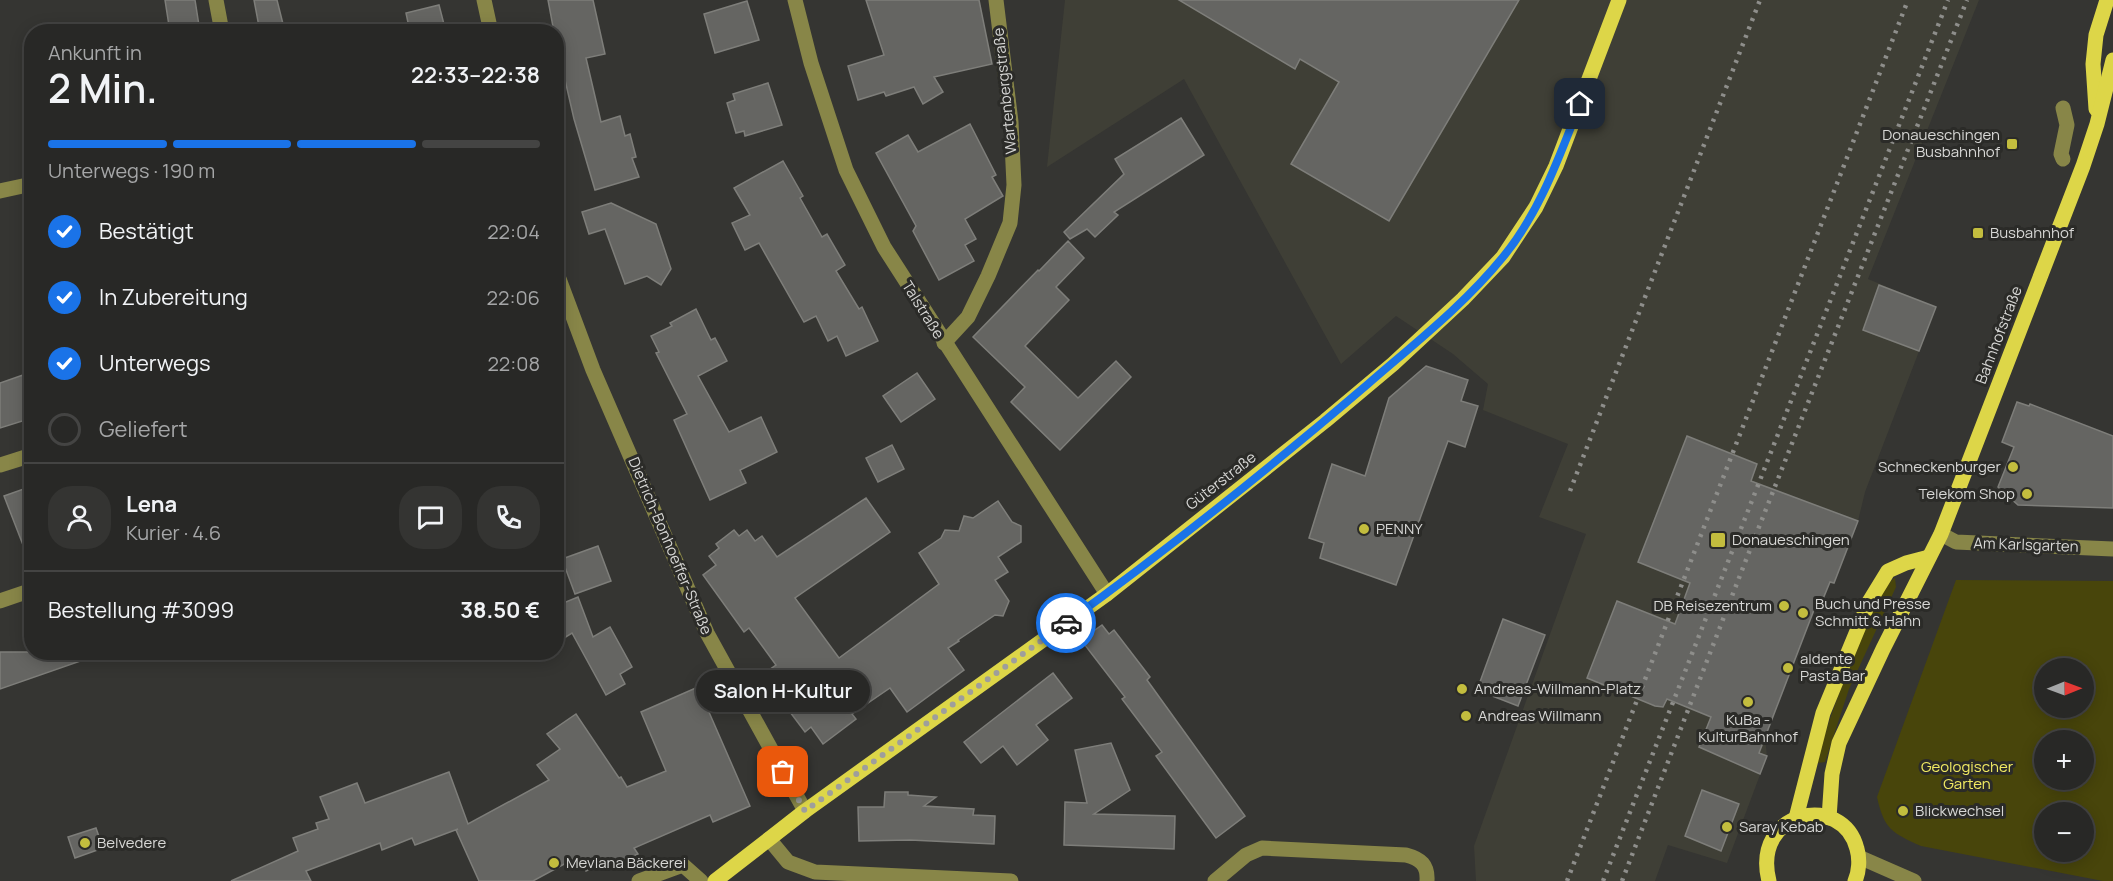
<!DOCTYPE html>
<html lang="de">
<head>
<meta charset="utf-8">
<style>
  :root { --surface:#282826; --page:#343432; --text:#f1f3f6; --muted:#a5a6a7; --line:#444443; --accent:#1a73e8 }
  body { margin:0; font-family:Manrope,sans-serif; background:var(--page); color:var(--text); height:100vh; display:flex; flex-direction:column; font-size:22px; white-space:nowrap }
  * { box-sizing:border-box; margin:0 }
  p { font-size:20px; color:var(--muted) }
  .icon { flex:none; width:33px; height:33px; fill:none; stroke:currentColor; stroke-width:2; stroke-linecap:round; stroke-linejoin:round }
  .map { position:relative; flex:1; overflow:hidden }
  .details { position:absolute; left:24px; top:24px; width:540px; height:636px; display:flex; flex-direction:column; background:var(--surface); border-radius:24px; box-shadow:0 3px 15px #0003,0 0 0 2px var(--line) }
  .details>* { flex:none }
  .needle { width:39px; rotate:89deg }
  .tools { position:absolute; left:2034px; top:658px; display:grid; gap:12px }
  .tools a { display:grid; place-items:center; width:60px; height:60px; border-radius:50%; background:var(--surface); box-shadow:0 3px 15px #0003,0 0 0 2px var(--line); font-size:30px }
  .pin { position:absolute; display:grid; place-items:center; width:51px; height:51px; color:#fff; margin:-26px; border-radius:12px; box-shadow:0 3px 9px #0006 }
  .courier { position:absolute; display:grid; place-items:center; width:60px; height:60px; margin:-30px; border:4px solid #1a73e8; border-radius:50%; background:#fff; color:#222; box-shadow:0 2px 8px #0007 }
  .bubble { position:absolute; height:42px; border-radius:21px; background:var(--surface); box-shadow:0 3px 15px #0003,0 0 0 2px var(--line); font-size:20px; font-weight:600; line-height:42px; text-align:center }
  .head em { font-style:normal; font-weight:600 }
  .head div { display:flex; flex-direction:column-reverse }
  .head { display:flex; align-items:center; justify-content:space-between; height:102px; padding:0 24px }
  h1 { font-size:39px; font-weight:600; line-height:45px }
  .bar { display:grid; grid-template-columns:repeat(4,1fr); gap:9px 6px; align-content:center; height:72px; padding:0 24px }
  .bar i { height:8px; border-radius:4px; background:var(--line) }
  .bar .active { background:var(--accent) }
  .bar p { grid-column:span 4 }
  .line { display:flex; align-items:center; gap:15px; padding:0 24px; border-top:2px solid var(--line) }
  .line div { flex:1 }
  .round { display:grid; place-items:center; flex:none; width:63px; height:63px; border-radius:24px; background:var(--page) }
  ol { padding:0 24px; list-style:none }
  li { display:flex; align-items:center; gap:18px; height:66px }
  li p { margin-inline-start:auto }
  li .icon { padding:6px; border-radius:50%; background:var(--accent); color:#fff; stroke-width:4 }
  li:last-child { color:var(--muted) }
  li i { width:33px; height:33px; border:3px solid var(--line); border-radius:50% }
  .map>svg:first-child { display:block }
</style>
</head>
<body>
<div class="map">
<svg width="2113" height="881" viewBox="0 0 2113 881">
  <rect width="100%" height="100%" fill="#353532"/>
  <!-- built -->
  <path fill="#3f3f36" d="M 1065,0 L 1979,0 L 1868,279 L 1936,307 L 1865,492 L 1858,521 L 1834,583 L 1830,582 L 1818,611 L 1814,610 L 1765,738 L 1767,756 L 1727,863 L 1668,845 L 1655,881 L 1476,881 L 1474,846 L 1586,534 L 1539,517 L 1568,444 L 1483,410 L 1488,384 L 1453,354 L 1396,316 L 1341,364 L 1184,79 L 1047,167 Z"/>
  <!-- green -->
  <g fill="#48450b" fill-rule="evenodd">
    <path d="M 1895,578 L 1896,587 L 1849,689 L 1825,762 L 1818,763 L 1818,755 C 1827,727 1874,587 1895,578 Z"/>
    <path d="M 1956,580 L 2113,581 L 2113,881 L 2103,881 L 1921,846 C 1892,833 1884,829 1877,797 ZM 2044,669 L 2084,669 L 2084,708 L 2044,708 ZM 2044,741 L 2084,741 L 2084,780 L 2044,780 ZM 2044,813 L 2084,813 L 2084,852 L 2044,852 Z"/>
  </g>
  <!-- building -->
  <g fill="#656562" stroke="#7e7e7a" stroke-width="1.5">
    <path d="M 165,0 L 195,0 L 200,32 L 170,32 Z"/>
    <path d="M 254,0 L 277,0 L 285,32 L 260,32 Z"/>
    <path d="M 548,0 L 593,0 L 605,54 L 586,58 L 601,122 L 620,116 L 625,136 L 630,134 L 636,157 L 632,158 L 639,177 L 595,190 L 574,119 L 556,41 L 556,32 L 554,32 Z"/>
    <path d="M 866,0 L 979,0 L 992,64 L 934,77 L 943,92 L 923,104 L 914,87 L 886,96 L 884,92 L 858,100 L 848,66 L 884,55 Z"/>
    <path d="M 1179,0 L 1519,0 L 1389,221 L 1291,164 L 1339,82 L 1300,59 L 1295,69 Z"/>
    <path d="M 747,1 L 759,40 L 715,53 L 704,14 Z"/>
    <path d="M 439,5 L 446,32 L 410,32 L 406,13 Z"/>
    <path d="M 768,83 L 782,125 L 745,136 L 744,131 L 736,133 L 727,103 L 735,100 L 733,94 Z"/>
    <path d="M 1181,118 L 1204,155 L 1114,212 L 1118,215 L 1095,237 L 1087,229 L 1070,239 L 1064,232 L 1124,174 L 1115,159 Z"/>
    <path d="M 970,124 L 996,175 L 992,177 L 1003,196 L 965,219 L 976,239 L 965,245 L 974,261 L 939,280 L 913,231 L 916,226 L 876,153 L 908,135 L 918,152 Z"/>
    <path d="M 783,161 L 803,196 L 800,198 L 822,237 L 827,234 L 845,265 L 836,271 L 859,309 L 862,307 L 878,341 L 846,356 L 837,336 L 828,341 L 816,316 L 804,322 L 759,243 L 745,250 L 732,223 L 750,215 L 734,188 Z"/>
    <path d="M 611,203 L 656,224 L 671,269 L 661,285 L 647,276 L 625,284 L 605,229 L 589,234 L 582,212 Z"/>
    <path d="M 1068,241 L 1084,258 L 1056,287 L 1069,300 L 1025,346 L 1078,398 L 1116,361 L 1131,377 L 1060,450 L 1011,402 L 1025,387 L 973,337 L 1038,270 L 1039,271 Z"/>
    <path d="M 1879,285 L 1936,307 L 1919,351 L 1863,330 Z"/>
    <path d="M 696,309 L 711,340 L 715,338 L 727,361 L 698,376 L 729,432 L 761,417 L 777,452 L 740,470 L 746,483 L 710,500 L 674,420 L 687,414 L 656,353 L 659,352 L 651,336 L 672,326 L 670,323 Z"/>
    <path d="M 1426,366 L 1468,380 L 1461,401 L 1478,406 L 1465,447 L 1448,441 L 1396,585 L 1320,558 L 1324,543 L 1309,538 L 1332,464 L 1365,476 L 1389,398 Z"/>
    <path d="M 917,373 L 935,399 L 901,422 L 883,396 Z"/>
    <path d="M 23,375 L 32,402 L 32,418 L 0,428 L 0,383 Z"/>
    <path d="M 2017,402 L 2029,406 L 2030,404 L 2113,436 L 2113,508 L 2018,505 L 1998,487 L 2014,447 L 2002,442 Z"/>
    <path d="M 1687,436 L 1757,464 L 1751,481 L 1858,521 L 1834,583 L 1830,582 L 1818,611 L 1814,610 L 1759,753 L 1767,756 L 1760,774 L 1699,747 L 1711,717 L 1667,699 L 1663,707 L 1655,706 L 1587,678 L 1617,601 L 1675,624 L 1690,583 L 1638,562 Z"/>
    <path d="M 892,445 L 904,469 L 878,482 L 866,458 Z"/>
    <path d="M 32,486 L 32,563 L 30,563 L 4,496 Z"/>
    <path d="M 866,498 L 890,532 L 795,598 L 839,658 L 939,584 L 919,553 L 941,538 L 945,530 L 959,531 L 964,516 L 973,518 L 998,501 L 1012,522 L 1021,526 L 1021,542 L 998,557 L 1008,572 L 995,580 L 1009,601 L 1003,616 L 995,615 L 958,640 L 959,641 L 948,648 L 964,670 L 907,712 L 890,688 L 852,714 L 856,719 L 823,744 L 811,727 L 805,732 L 790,712 L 763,674 L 776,665 L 749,628 L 744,632 L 703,575 L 716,565 L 709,556 L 719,548 L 716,544 L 734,530 L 739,536 L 747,530 L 755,541 L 762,536 L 777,557 Z"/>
    <path d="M 598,546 L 611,581 L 575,594 L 562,559 Z"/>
    <path d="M 578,597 L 593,637 L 610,627 L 632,667 L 620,674 L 625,684 L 606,695 L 572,633 L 564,638 L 556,613 L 556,606 Z"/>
    <path d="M 1503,619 L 1545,635 L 1518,706 L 1477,690 Z"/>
    <path d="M 1102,625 L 1109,634 L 1114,630 L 1150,677 L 1147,680 L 1245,816 L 1216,838 L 1156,756 L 1162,752 L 1122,699 L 1125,697 L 1081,640 Z"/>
    <path d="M 0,652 L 92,652 L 92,657 L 0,689 Z"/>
    <path d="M 1053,673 L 1072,698 L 1036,725 L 1048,740 L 1017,765 L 1003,746 L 981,763 L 964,742 Z"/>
    <path d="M 698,687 L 750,806 L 713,822 L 710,815 L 634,848 L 638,854 L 604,869 L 601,864 L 586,871 L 579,856 L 533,881 L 479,881 L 456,830 L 458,829 L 415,845 L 412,838 L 382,850 L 380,843 L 306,871 L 311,881 L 231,881 L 298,851 L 293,838 L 318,829 L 316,823 L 329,819 L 320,797 L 357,783 L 365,803 L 449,772 L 468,824 L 549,780 L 537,765 L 560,749 L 547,734 L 576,714 L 619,778 L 621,777 L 627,787 L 666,771 L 641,712 Z"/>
    <path d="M 1111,743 L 1130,790 L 1094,814 L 1175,816 L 1174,849 L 1064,845 L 1065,802 L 1087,803 L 1075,750 Z"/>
    <path d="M 1702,790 L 1739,804 L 1721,851 L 1685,836 Z"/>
    <path d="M 885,792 L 908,792 L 908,795 L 936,797 L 924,806 L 974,809 L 973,815 L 995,816 L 994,844 L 910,840 L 859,841 L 858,807 L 884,807 Z"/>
    <path d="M 96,828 L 103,848 L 75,858 L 68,837 Z"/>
  </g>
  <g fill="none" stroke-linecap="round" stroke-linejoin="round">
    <!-- minor -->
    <g stroke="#888648" stroke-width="15">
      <path d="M 216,0 L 222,32"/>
      <path d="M 484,0 L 491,32"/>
      <path d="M 795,0 L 811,63 L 846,170 L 884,247 L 1107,594"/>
      <path d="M 2063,159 L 2061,154 L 2067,125 L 2063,108"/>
      <path d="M 0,191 L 32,184"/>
      <path d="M 556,271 L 593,370 L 707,633 L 805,811"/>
      <path d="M 944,343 L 968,317 L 988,276 L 1010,223 L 1014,185 L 1011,122 L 996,0"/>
      <path d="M 0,465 L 32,455"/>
      <path d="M 1941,534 L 1956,542 L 2113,549"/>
      <path d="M 0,601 L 32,590"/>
      <path d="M 769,839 L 788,862 L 815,872 L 1011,881"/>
      <path d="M 1859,857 L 1914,881"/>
      <path d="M 639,881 L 683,865 L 701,881"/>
      <path d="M 1215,881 L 1246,855 L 1262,848 L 1406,855 C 1421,859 1428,865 1427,881"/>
    </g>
    <!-- major -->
    <g stroke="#ddd648" stroke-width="15">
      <path d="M 2096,109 L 2093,64 L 2096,35 L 2107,0"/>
      <path d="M 1796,818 L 1823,713 L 1869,602 L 1888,571 L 1906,563 L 1929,557"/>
      <path d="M 1829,818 L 1832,774 L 1839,743 L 1883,649 L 1941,534 L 2083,166 L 2097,124 L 2113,60"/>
      <path d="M 715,881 L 805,811 L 1107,594 L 1325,421 L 1393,364 L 1463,299 L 1503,257 L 1536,207 L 1556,166 L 1619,0"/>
      <path d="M 1769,881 C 1751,810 1843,792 1857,849 C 1860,859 1859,872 1855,881"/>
    </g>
    <!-- rail -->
    <g stroke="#8e8e8b" stroke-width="4.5" stroke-dasharray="3 6" stroke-linecap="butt">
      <path d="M 1570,491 L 1760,0"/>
      <path d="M 1567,881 L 1908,0"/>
      <path d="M 1603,881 L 1948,0"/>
      <path d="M 1622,881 L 1744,565 L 1967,0"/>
    </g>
  </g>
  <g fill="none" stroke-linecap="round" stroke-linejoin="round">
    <!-- done -->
    <path stroke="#9e9e9c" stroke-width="6" stroke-dasharray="0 10.8" d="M 783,772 L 805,811 L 1066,623"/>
    <!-- route -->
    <path stroke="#1a73e8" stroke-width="8" d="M 1066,623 C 1170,548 1271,467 1368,384 C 1414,344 1464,305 1503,257 C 1540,212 1559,157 1580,104"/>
  </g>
  <!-- markers -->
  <g fill="#c3bd3e" stroke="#2b2b28" stroke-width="2">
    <rect x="2006" y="138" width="12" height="12" rx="3"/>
    <rect x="1972" y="227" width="12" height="12" rx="3"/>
    <circle cx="2013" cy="467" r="6"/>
    <circle cx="2027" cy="494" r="6"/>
    <circle cx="1364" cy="529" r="6"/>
    <rect x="1710" y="532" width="16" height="16" rx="3"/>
    <circle cx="1784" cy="606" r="6"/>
    <circle cx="1803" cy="613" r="6"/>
    <circle cx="1788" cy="668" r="6"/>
    <circle cx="1462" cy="689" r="6"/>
    <circle cx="1748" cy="702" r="6"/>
    <circle cx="1466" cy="716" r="6"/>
    <circle cx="1903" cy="811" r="6"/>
    <circle cx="1727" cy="827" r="6"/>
    <circle cx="85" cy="843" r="6"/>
    <circle cx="554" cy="863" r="6"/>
  </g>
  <g text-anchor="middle" stroke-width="6" stroke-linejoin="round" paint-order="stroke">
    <!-- street labels -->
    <g font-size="15" fill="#d7d7d5" stroke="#2b2b28">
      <text transform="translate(1005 91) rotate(-96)" y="5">Wartenbergstraße</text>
      <text transform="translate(923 310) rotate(58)" y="5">Talstraße</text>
      <text transform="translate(1999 335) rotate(-69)" y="5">Bahnhofstraße</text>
      <text transform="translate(1221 481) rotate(-38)" y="5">Güterstraße</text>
      <text transform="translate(2026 545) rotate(2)" y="5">Am Karlsgarten</text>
      <text transform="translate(670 546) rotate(67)" y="5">Dietrich-Bonhoeffer-Straße</text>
    </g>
    <!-- poi labels -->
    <g font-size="15" fill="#d7d7d5" stroke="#2b2b28" text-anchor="start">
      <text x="2000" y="140" text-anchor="end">Donaueschingen<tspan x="2000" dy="17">Busbahnhof</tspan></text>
      <text x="1990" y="238">Busbahnhof</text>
      <text x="2001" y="472" text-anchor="end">Schneckenburger</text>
      <text x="2015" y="499" text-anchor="end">Telekom Shop</text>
      <text x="1376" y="534">PENNY</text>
      <text x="1732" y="545">Donaueschingen</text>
      <text x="1815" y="609">Buch und Presse<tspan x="1815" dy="17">Schmitt &amp; Hahn</tspan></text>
      <text x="1772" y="611" text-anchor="end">DB Reisezentrum</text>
      <text x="1800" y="664">aldente<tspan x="1800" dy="17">Pasta Bar</tspan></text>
      <text x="1474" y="694">Andreas-Willmann-Platz</text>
      <text x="1478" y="721">Andreas Willmann</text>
      <text x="1748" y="725" text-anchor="middle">KuBa -<tspan x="1748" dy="17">KulturBahnhof</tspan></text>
      <text x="1915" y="816">Blickwechsel</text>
      <text x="1739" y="832">Saray Kebab</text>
      <text x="97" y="848">Belvedere</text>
      <text x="566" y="868">Mevlana Bäckerei</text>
    </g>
    <!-- park labels -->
    <g font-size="15" fill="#f1ea62" stroke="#2b2b28">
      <text x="1967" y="772">Geologischer<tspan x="1967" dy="17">Garten</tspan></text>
    </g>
  </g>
</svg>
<div class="tools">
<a><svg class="needle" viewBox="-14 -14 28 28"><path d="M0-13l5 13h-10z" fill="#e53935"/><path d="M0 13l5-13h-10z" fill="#a5a6a7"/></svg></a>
<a>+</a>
<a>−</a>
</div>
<div class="pin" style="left:783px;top:772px;background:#ea580c"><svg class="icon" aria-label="bag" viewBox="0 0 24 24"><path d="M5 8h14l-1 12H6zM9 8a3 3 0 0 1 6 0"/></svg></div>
<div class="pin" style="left:1580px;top:104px;background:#1f2937"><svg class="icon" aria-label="home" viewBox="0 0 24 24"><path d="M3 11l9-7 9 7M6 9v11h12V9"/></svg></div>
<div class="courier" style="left:1066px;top:623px"><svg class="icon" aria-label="car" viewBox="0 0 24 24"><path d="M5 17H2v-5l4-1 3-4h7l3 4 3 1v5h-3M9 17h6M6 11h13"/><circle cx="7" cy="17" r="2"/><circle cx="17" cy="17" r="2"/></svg></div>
<div class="bubble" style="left:696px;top:670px;width:174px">Salon H-Kultur</div>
<section class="details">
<div class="head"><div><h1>2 Min.</h1><p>Ankunft in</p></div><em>22:33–22:38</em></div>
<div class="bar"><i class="active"></i><i class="active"></i><i class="active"></i><i></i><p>Unterwegs · 190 m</p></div>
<ol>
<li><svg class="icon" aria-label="check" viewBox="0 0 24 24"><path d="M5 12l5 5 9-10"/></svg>Bestätigt<p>22:04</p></li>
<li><svg class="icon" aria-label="check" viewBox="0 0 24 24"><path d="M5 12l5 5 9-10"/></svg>In Zubereitung<p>22:06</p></li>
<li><svg class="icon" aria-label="check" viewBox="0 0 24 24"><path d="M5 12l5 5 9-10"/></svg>Unterwegs<p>22:08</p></li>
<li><i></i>Geliefert</li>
</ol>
<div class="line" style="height:108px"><a class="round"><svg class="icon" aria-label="person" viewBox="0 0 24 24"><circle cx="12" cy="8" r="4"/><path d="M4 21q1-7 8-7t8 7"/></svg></a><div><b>Lena</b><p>Kurier · 4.6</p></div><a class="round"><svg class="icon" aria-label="chat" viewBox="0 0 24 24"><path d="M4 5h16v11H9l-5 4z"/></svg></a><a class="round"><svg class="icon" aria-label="phone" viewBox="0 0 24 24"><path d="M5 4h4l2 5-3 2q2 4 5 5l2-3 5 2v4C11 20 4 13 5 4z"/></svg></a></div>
<div class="line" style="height:78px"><div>Bestellung #3099</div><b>38.50 €</b></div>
</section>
</div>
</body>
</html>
